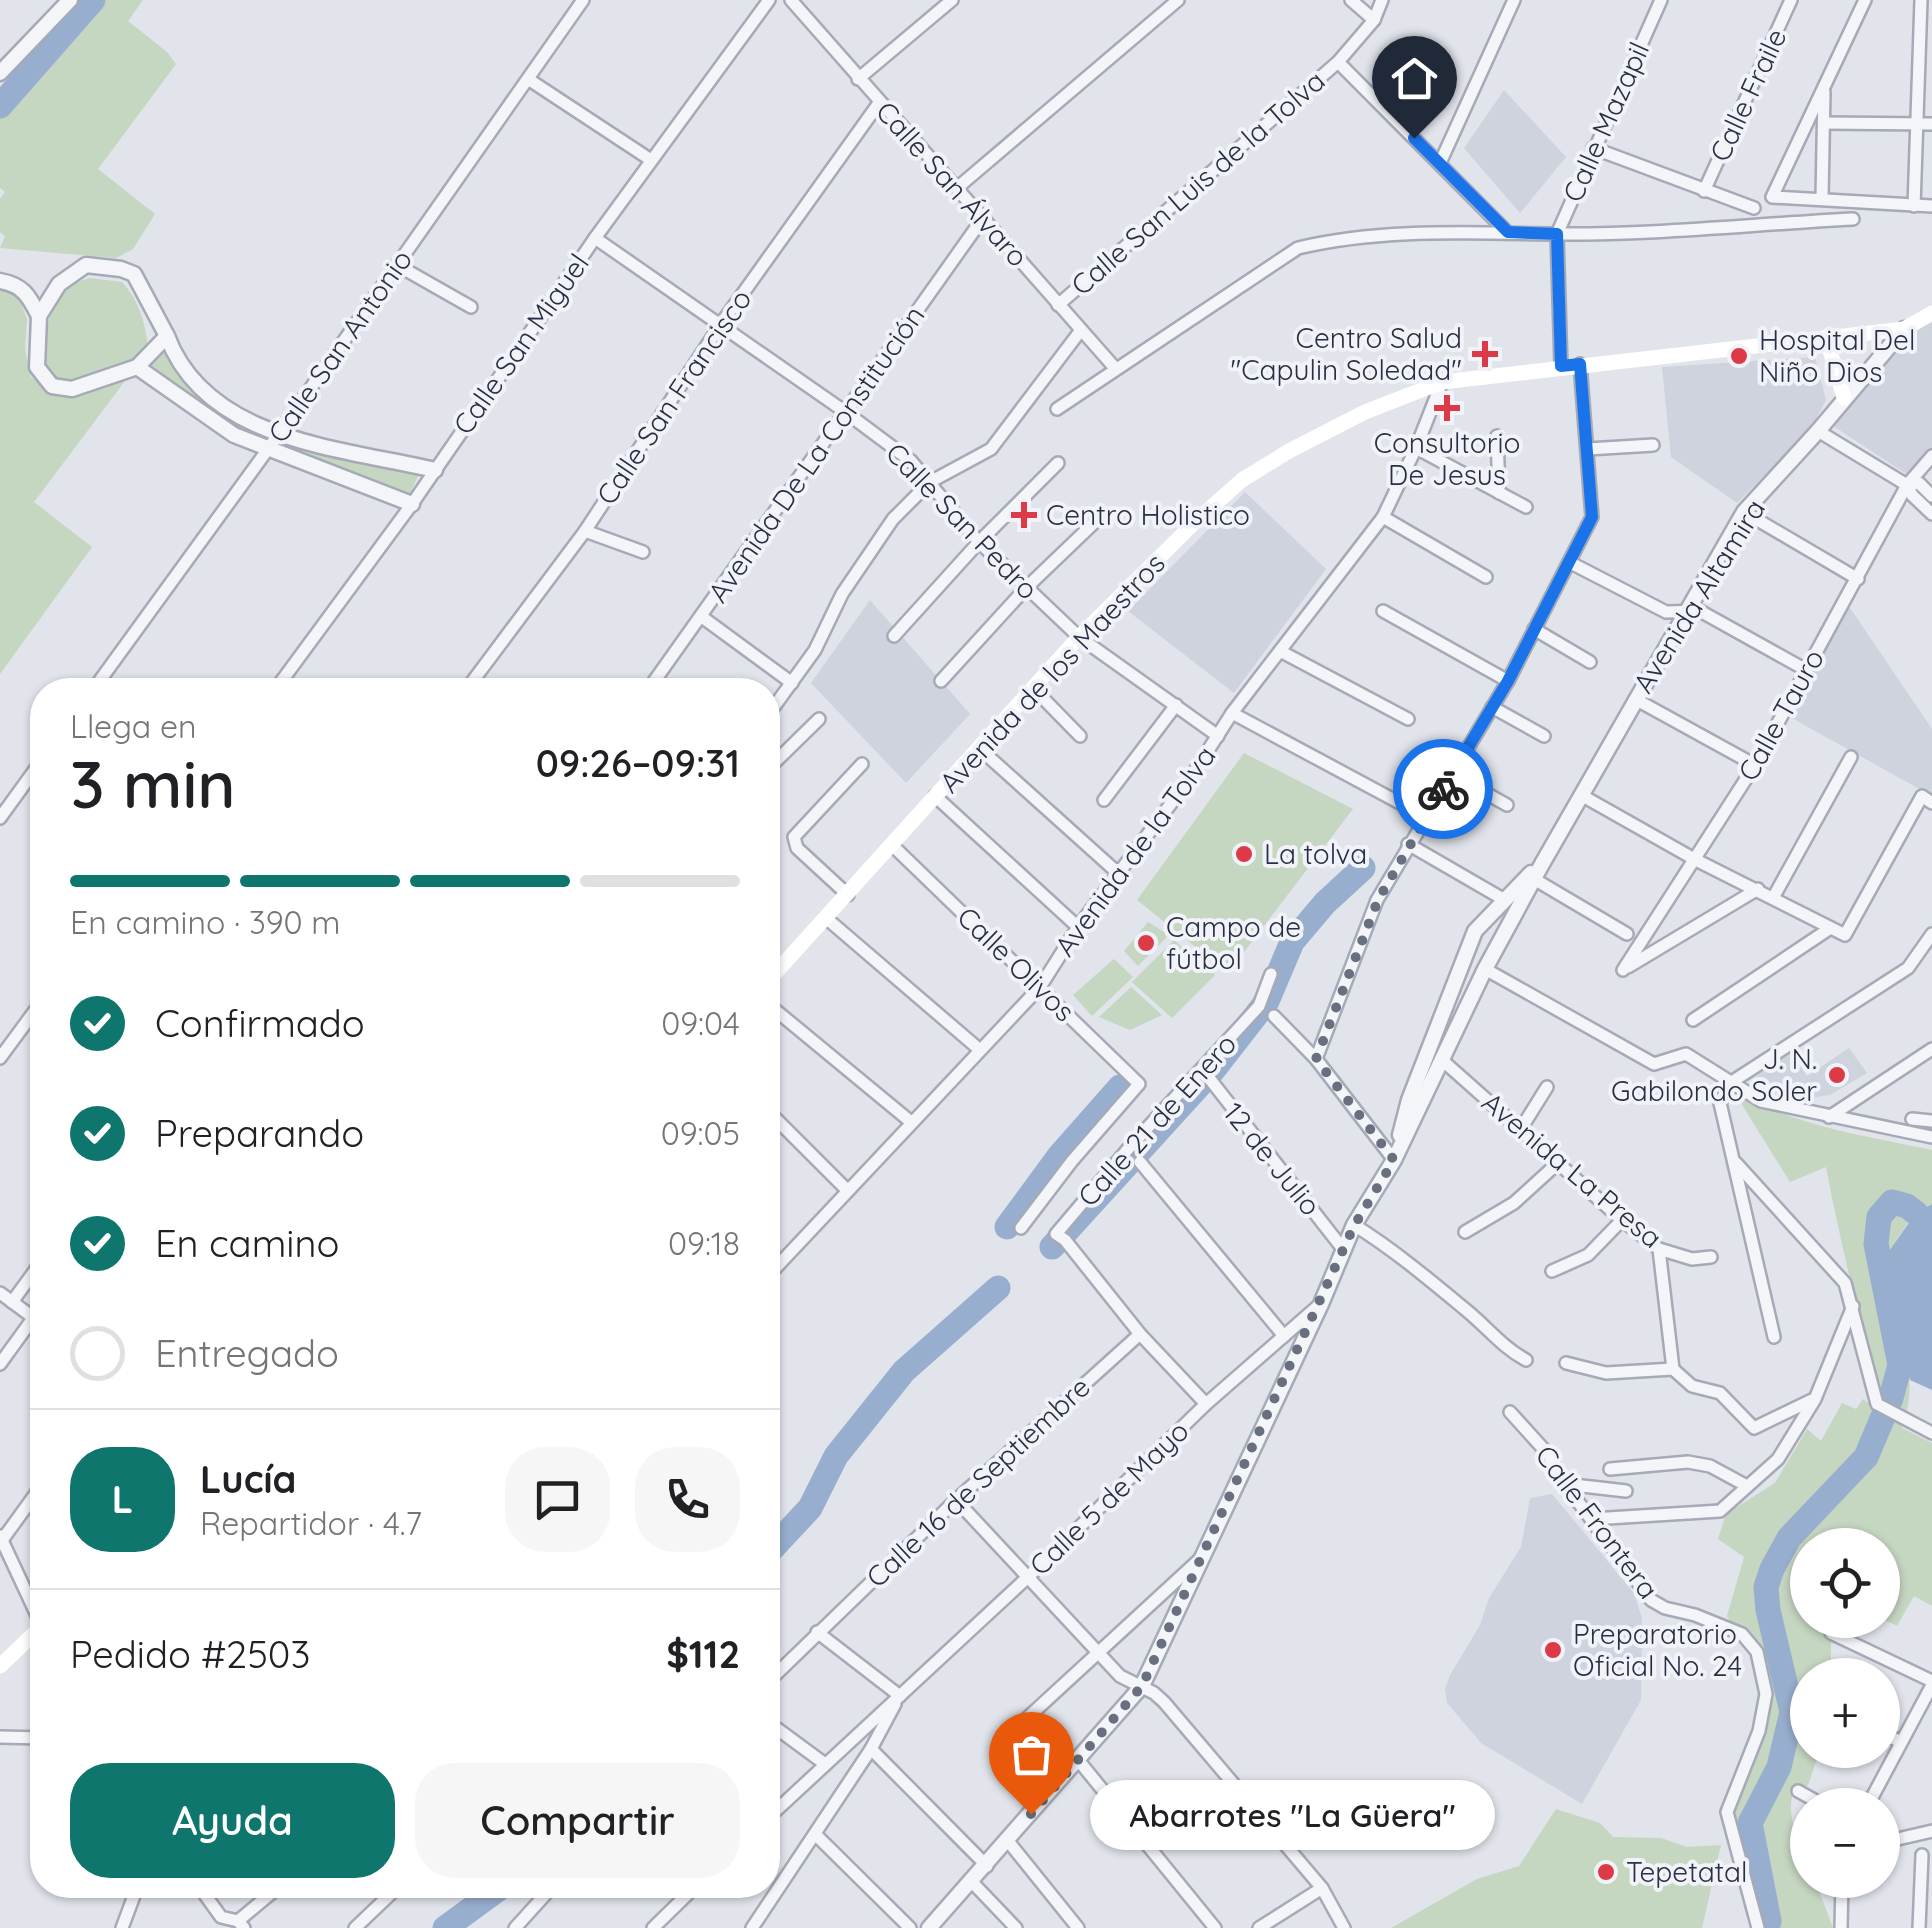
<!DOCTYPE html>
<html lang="es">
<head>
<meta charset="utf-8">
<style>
  :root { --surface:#fff; --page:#f6f6f6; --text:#202124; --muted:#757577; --line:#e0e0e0; --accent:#0f766e }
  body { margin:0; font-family:Quicksand,sans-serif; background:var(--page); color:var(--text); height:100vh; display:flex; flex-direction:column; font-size:38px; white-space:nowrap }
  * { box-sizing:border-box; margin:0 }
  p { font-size:32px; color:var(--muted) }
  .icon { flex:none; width:55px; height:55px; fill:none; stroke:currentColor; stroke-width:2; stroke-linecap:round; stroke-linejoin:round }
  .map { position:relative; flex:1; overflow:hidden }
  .drawer { position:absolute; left:30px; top:678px; width:750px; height:1220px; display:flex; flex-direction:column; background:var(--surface); border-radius:40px; box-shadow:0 2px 8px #0004 }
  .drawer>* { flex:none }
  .buttons { position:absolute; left:1790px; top:1528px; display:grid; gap:20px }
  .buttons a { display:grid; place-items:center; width:110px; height:110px; border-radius:50%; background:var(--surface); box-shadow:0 2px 8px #0004; font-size:50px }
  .pin { position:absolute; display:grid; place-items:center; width:85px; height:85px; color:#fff; margin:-102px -42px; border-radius:50% 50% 50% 0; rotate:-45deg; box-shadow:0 0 10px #0007 }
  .pin .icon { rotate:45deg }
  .courier { position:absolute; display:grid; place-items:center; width:100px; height:100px; margin:-50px; border:8px solid #1a73e8; border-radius:50%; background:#fff; color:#222; box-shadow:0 2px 12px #0007 }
  .bubble { position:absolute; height:70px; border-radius:35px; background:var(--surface); box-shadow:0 2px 8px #0004; font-size:32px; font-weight:600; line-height:70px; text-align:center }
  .head em { font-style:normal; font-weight:600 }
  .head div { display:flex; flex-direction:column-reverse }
  .head { display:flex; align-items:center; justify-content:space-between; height:170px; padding:0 40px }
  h1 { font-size:65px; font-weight:600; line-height:75px }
  .bar { display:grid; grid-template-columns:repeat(4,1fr); gap:15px 10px; align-content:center; height:120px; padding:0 40px }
  .bar i { height:12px; border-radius:8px; background:var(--line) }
  .bar .active { background:var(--accent) }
  .bar p { grid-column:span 4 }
  .line { display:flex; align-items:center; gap:25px; padding:0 40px; border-top:2px solid var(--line) }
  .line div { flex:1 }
  .round { display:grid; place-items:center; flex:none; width:105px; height:105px; border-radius:40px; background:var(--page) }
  ol { padding:0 40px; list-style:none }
  li { display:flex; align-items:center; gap:30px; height:110px }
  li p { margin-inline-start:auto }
  li .icon { padding:10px; border-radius:50%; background:var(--accent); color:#fff; stroke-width:4 }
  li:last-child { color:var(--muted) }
  li i { width:55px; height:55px; border:5px solid var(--line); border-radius:50% }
  .button { display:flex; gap:20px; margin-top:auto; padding:20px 40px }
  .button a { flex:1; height:115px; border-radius:40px; background:var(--accent); color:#fff; font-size:40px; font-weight:600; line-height:115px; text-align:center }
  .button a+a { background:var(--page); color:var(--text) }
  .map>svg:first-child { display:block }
</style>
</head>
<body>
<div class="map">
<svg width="1932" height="1928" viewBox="0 0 1932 1928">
  <rect width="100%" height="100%" fill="#e1e4eb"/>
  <!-- built -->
  <g fill="#ced3dd">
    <path d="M 1504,90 L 1566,157 L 1520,213 L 1464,148 Z"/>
    <path d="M 1932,321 L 1932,453 L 1911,477 L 1833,426 L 1911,334 Z"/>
    <path d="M 1815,357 L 1826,400 L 1811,429 L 1737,503 L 1671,457 L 1662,367 Z"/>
    <path d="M 1245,492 L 1326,569 L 1234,693 L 1128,611 Z"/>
    <path d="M 870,600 L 970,714 L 906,783 L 811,683 Z"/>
    <path d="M 1848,605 L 1932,729 L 1932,796 L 1788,716 Z"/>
    <path d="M 1849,1048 L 1867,1073 L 1830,1095 L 1798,1100 L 1754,1085 L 1750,1081 L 1791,1052 L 1807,1076 Z"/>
    <path d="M 1552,1494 L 1634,1593 L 1642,1618 L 1641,1700 L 1582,1804 L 1481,1743 L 1447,1703 L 1445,1689 L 1450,1675 L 1480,1625 L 1489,1598 L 1521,1547 L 1530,1498 Z"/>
  </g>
  <!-- green -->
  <g fill="#c5d6c1">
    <path d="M 102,0 L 143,0 L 128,21 L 167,52 L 176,64 L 98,169 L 155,214 L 133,249 L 116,258 L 0,248 L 5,236 L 0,232 L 0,199 L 5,192 L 0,188 L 0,118 L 39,67 Z"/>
    <path d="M 90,278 L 122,282 C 139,301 144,320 148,345 L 130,364 L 73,383 L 57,381 L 45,368 C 45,330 46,289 90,278 Z"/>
    <path d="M 0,286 L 18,295 L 27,319 L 25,349 L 31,377 L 72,398 L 128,377 L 34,502 L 92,547 L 0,674 Z"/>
    <path d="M 167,336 L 200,388 L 284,429 L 421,470 L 407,500 L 269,450 L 137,367 Z"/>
    <path d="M 1244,753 L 1353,809 L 1228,973 L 1137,900 Z"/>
    <path d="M 1148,922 L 1169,935 L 1138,966 L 1124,951 Z"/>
    <path d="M 1174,940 L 1215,975 L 1172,1018 L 1132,982 Z"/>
    <path d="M 1114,959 L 1133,977 L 1092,1016 L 1073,995 Z"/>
    <path d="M 1131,987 L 1162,1015 L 1130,1030 L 1099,1017 Z"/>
    <path d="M 1734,1092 C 1796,1126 1864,1136 1932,1150 L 1932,1204 L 1915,1213 L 1884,1258 C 1895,1312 1923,1374 1902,1428 L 1932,1443 L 1932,1606 L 1914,1596 L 1897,1626 L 1883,1619 L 1882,1545 L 1808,1545 L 1808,1620 L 1837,1620 L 1831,1633 L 1831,1675 L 1808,1675 L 1808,1750 L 1820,1750 L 1808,1785 L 1793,1794 C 1784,1821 1807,1852 1808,1880 L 1815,1880 L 1833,1928 L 1758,1928 L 1762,1916 L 1735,1811 L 1774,1697 L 1727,1616 L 1744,1557 L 1718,1539 L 1726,1514 L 1775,1483 L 1807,1429 L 1821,1441 L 1842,1403 L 1856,1409 L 1863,1399 L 1875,1408 L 1877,1404 C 1862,1324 1841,1247 1826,1167 L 1790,1182 Z"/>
    <path d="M 1556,1809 L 1600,1823 L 1613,1837 L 1661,1838 L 1687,1847 L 1721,1845 L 1702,1928 L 1391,1928 L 1477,1879 L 1519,1866 Z"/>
  </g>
  <!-- water -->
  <path fill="#98aece" d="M 1932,1204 L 1932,1390 L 1910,1380 L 1906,1350 L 1884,1258 L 1916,1213 Z"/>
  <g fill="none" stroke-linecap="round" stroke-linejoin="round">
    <!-- river -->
    <g stroke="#98aece" stroke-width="25">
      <path d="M 0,106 L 93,0"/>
      <path d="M 1007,1227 L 1060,1155 L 1120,1087"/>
      <path d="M 1052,1247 L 1214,1069 L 1267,1001 L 1292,942 L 1325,903 L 1363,868"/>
      <path d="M 768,1553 L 810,1508 L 836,1456 L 904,1371 L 998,1288"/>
      <path d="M 445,1928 L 504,1885"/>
      <path d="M 1767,1928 L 1769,1921 L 1750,1823 L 1779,1767 L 1792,1712 L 1768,1610 L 1766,1587 L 1772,1569 L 1789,1538 L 1866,1457 L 1891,1398 L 1900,1365 L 1876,1244 L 1879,1217 L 1892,1202 L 1907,1206 L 1916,1213"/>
    </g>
    <!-- minor casing -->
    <g stroke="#a5aab6" stroke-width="16">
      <g id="minor">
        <path d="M 791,0 L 1115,368"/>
        <path d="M 1351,0 L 1374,20"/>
        <path d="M 1865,0 L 1772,197 L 1932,206"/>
        <path d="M 1338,62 L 1507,232"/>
        <path d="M 528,79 L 651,160"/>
        <path d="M 858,79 L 952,0"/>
        <path d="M 1824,123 L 1932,124"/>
        <path d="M 1593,148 L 1754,208"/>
        <path d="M 1440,163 L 1514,0"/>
        <path d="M 957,188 L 1178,0"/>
        <path d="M 1704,191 L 1791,0"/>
        <path d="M 1822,198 L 1824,92"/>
        <path d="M 1914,206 L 1921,0"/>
        <path d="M 595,238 L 844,411 L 911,461 L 979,542 L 1079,637 L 1218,736"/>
        <path d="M 397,265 L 471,307"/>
        <path d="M 1058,305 L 1338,62 L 1374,20 L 1382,0"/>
        <path d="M 1561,366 L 1557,234 L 1661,0"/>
        <path d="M 1057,409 L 1298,248 C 1382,228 1470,233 1556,234 C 1655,235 1755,224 1853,219"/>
        <path d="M 1818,431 L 1907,485"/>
        <path d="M 1497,436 L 1499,493"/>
        <path d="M 1416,448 L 1526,507"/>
        <path d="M 1588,449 L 1653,445"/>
        <path d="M 1932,496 L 1919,483 L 1907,485 L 1912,495 L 1932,514"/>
        <path d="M 1744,512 L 1858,579"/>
        <path d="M 1383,517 L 1486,577"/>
        <path d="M 585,531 L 643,552"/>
        <path d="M 1569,562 L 1666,612 L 1700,611 L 1806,670"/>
        <path d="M 1383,611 L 1508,681"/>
        <path d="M 702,617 L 792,683"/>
        <path d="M 1534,629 L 1590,662"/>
        <path d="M 894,636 L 979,542 L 1058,463"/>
        <path d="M 1280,651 L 1408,719"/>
        <path d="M 941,681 L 1026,588 L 1098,519"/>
        <path d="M 1034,689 L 1080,736"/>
        <path d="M 93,690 L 268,449 L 583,0"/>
        <path d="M 275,690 L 412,504 L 595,238 L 769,0"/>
        <path d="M 466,690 L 585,531 L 721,324 L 879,103"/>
        <path d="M 648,690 L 983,218"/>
        <path d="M 1635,699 L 1755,765"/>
        <path d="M 1492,707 L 1544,736"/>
        <path d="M 1232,713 L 1424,816"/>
        <path d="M 768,715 L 815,650 L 842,594 L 893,519 L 930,482 L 991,449 L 1081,330"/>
        <path d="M 980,749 L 1119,874"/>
        <path d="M 768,769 L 819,719"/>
        <path d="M 1452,774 L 1507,805"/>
        <path d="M 1581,795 L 1696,860 L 1845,935 L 1922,796 L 1932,803"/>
        <path d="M 935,796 L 1078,927"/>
        <path d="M 1104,800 L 1176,705"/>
        <path d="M 0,818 L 42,760"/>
        <path d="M 1408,844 L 1503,899"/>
        <path d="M 892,845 L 1139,1084 L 1072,1161 L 1021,1228"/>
        <path d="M 1534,879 L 1627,934"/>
        <path d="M 848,895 L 797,848 L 794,837 L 862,764"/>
        <path d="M 1773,898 L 1851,757"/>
        <path d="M 826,918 L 980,1050"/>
        <path d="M 1628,967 L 1758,889"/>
        <path d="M 1485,969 L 1654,1064 L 1686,1054 L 1761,1101 L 1932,1137"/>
        <path d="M 1623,970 L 1755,765 L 1907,485 L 1932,456"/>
        <path d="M 768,1004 L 911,1122"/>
        <path d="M 1274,1016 L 1316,1059 L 1394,1160"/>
        <path d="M 1693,1020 L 1829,929"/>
        <path d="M 0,1058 L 42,1001"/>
        <path d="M 1316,1059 L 1377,900 L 1508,681 L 1592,517 L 1580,364"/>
        <path d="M 1442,1060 L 1622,1220 L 1659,1249 L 1692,1259 L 1711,1257"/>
        <path d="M 1202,1069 L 1343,1249"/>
        <path d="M 1730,1083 L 1720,1103 L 1774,1337"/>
        <path d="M 1730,1083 L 1908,968 L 1932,934"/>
        <path d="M 768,1111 L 847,1190"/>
        <path d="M 1829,1117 L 1932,1049"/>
        <path d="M 1912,1119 L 1932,1121"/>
        <path d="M 1522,1127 L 1547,1087"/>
        <path d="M 1140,1162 L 1284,1336"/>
        <path d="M 1736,1163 L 1845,1283 L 1877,1404 L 1932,1433"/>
        <path d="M 1354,1225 C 1393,1249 1431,1281 1466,1310 C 1487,1327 1502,1347 1526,1360"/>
        <path d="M 1465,1232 L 1514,1203 L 1559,1162"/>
        <path d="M 1659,1249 L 1673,1369"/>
        <path d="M 1552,1271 L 1588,1255 L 1622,1220"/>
        <path d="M 768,1276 L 1040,987 L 1078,927 L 1191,777 L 1232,713 L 1383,517 L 1416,448 L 1442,382"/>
        <path d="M 0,1293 L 42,1324"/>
        <path d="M 12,1302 L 42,1261"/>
        <path d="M 1566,1363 L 1606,1373 L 1673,1369 L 1692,1386 L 1720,1393 L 1754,1428 L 1812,1400"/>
        <path d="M 0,1364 L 34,1317"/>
        <path d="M 1206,1404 L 1140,1334 L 1065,1240 L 1056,1234 L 1128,1149 L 1259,1006 L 1271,974"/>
        <path d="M 1510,1412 L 1548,1454 L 1565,1484 L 1651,1600 L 1665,1608 L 1695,1615 L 1742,1634 L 1757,1652 L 1766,1694 L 1759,1731 L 1727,1812 L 1758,1928"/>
        <path d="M 1610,1469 L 1688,1462 L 1710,1466 L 1747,1486"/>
        <path d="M 1565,1484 L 1626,1491"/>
        <path d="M 956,1500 L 1120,1676 L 1154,1693 L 1164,1702 L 1322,1888 L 1344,1928"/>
        <path d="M 1592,1519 L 1720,1511 L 1778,1459 L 1815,1399 L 1853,1306"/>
        <path d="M 0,1536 L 42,1626"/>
        <path d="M 0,1543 L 42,1485"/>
        <path d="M 817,1632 L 900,1696"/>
        <path d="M 1831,1633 L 1932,1681"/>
        <path d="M 768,1682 L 956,1500 L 1140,1334"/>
        <path d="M 768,1722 L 825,1764"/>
        <path d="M 1012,1732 L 1200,1559"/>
        <path d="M 1882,1733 L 1901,1742"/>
        <path d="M 0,1737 L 42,1738"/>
        <path d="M 871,1749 L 987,1866"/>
        <path d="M 1079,1761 L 1215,1928"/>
        <path d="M 1798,1791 L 1823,1805"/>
        <path d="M 1868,1805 L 1932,1685"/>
        <path d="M 768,1818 L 1029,1576 L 1206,1404 L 1317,1307"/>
        <path d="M 815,1834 L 910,1928"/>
        <path d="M 1882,1837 L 1889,1841 L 1932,1831"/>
        <path d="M 1008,1841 L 1078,1928"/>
        <path d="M 972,1882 L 1016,1928"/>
        <path d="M 198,1885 L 221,1917 L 238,1921 L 244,1928"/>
        <path d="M 238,1921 L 281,1885"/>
        <path d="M 122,1928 L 138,1885"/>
        <path d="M 355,1928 L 400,1885"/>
        <path d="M 515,1928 L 554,1885"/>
        <path d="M 653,1928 L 697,1885"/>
        <path d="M 752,1928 L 871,1749 L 895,1704"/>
        <path d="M 1259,1928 L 1322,1888"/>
        <path d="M 1841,1928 L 1842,1880"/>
        <path d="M 1919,1928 L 1922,1855"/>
      </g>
    </g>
    <!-- tertiary casing -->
    <g stroke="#a5aab6" stroke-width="19">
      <g id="tertiary">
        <path d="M 0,73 L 70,0"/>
        <path d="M 86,265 L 121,269 L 134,274 L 167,336 L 137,367 L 72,389 L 52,386 L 37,367 L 39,316 L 59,284 Z"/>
        <path d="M 0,281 C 23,285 29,296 39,316"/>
        <path d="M 167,336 C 206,441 341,448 435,470"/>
        <path d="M 137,367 L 234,435 L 412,504"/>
        <path d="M 1400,1135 L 1409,1100 L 1475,931 L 1531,873"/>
        <path d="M 929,1928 L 1142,1686 L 1321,1304 L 1354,1225 L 1394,1160 L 1485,969 L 1542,864 L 1744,512 L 1818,431 L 1904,329"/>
      </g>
    </g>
    <!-- minor -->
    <use href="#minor" stroke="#f4f5f9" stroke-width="11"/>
    <!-- tertiary -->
    <use href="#tertiary" stroke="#f4f5f9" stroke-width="14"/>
    <!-- secondary -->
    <g stroke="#fff" stroke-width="15">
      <path d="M 1826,337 L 1844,398"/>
      <path d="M 768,981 L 1079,637 L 1198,519 L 1242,480 L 1289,451 L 1365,412 L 1442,382 L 1904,329 L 1932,313"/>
      <path d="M 0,1666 L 42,1626"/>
    </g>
  </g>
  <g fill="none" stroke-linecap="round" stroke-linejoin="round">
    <!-- done -->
    <path stroke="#686f7e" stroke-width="10" stroke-dasharray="0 18" d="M 1031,1814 L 1142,1686 L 1354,1226 L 1394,1160 L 1316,1059 L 1378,900 L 1443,789"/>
    <!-- route -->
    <path stroke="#1a73e8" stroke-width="12" d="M 1414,138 L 1508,232 L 1557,234 L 1561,366 L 1580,364 L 1592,517 L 1508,681 L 1443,789"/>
  </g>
  <!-- markers -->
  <g fill="#dc3a46" stroke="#f1f3f8" stroke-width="4">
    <path d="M1480 339h10v10h10v10h-10v10h-10v-10h-10v-10h10z"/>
    <circle cx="1739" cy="356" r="10"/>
    <path d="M1442 393h10v10h10v10h-10v10h-10v-10h-10v-10h10z"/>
    <path d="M1019 500h10v10h10v10h-10v10h-10v-10h-10v-10h10z"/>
    <circle cx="1244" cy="854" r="10"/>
    <circle cx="1146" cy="943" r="10"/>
    <circle cx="1837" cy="1075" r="10"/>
    <circle cx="1553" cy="1650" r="10"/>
    <circle cx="1606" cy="1872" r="10"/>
  </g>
  <g text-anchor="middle" stroke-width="8" stroke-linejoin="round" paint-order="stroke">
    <!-- street labels -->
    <g font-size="28" fill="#273044" stroke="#f1f3f8">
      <text transform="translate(1748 95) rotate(-65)" y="10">Calle Fraile</text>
      <text transform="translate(1606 122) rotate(-66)" y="10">Calle Mazapil</text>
      <text transform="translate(1198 183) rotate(-41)" y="10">Calle San Luis de la Tolva</text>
      <text transform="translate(952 184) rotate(48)" y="10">Calle San Álvaro</text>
      <text transform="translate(521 344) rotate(-55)" y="10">Calle San Miguel</text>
      <text transform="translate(340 346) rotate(-55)" y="10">Calle San Antonio</text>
      <text transform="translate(674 397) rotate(-56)" y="10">Calle San Francisco</text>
      <text transform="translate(816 454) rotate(-55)" y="10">Avenida De La Constitución</text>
      <text transform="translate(962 521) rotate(46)" y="10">Calle San Pedro</text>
      <text transform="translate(1699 596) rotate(-58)" y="10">Avenida Altamira</text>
      <text transform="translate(1052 673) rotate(-47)" y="10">Avenida de los Maestros</text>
      <text transform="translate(1781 715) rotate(-61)" y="10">Calle Tauro</text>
      <text transform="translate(1135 851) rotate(-54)" y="10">Avenida de la Tolva</text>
      <text transform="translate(1016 964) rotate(44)" y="10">Calle Olivos</text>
      <text transform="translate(1157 1120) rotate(-48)" y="10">Calle 21 de Enero</text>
      <text transform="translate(1272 1159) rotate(51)" y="10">12 de Julio</text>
      <text transform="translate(1572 1170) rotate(40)" y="10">Avenida La Presa</text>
      <text transform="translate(978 1482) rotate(-43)" y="10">Calle 16 de Septiembre</text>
      <text transform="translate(1109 1498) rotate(-44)" y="10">Calle 5 de Mayo</text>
      <text transform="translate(1597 1522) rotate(53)" y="10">Calle Frontera</text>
    </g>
    <!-- poi labels -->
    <g font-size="28" fill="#273044" stroke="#f1f3f8" text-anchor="start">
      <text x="1462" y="348" text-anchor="end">Centro Salud<tspan x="1462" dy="32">"Capulin Soledad"</tspan></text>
      <text x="1759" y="350">Hospital Del<tspan x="1759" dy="32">Niño Dios</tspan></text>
      <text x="1447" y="453" text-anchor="middle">Consultorio<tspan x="1447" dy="32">De Jesus</tspan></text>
      <text x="1046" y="525">Centro Holistico</text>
      <text x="1264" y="864">La tolva</text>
      <text x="1166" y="937">Campo de<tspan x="1166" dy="32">fútbol</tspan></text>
      <text x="1817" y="1069" text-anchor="end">J. N.<tspan x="1817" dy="32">Gabilondo Soler</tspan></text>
      <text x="1573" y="1644">Preparatorio<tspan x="1573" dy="32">Oficial No. 24</tspan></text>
      <text x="1626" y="1882">Tepetatal</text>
    </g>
  </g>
</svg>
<div class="buttons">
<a><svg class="icon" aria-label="locate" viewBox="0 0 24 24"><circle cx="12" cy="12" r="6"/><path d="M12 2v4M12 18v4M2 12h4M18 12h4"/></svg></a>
<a>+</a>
<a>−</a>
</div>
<div class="pin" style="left:1031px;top:1814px;background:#ea580c"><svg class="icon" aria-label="bag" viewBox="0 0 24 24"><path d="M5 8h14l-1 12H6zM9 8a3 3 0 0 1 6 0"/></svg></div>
<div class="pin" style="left:1414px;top:138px;background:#1f2937"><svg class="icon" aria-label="home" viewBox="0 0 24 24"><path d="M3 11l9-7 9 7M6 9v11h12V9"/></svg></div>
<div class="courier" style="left:1443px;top:789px"><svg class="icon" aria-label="bike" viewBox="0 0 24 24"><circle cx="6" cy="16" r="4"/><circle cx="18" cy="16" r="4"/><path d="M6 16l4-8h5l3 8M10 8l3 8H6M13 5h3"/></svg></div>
<div class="bubble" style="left:1090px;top:1780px;width:405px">Abarrotes &quot;La Güera&quot;</div>
<section class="drawer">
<div class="head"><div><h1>3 min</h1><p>Llega en</p></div><em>09:26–09:31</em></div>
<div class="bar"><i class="active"></i><i class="active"></i><i class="active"></i><i></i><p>En camino · 390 m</p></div>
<ol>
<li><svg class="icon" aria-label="check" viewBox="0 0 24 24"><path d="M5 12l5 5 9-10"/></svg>Confirmado<p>09:04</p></li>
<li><svg class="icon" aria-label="check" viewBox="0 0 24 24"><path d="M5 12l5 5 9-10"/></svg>Preparando<p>09:05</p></li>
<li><svg class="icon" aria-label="check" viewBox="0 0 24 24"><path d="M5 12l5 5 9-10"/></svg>En camino<p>09:18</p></li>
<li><i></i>Entregado</li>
</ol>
<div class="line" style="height:180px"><b class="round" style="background:var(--accent);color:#fff">L</b><div><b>Lucía</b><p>Repartidor · 4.7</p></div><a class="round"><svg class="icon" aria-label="chat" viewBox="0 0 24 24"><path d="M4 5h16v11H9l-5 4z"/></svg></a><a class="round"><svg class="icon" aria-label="phone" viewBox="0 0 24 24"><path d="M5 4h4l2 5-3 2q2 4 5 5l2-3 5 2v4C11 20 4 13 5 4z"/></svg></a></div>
<div class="line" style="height:130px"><div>Pedido #2503</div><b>$112</b></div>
<div class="button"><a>Ayuda</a><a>Compartir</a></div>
</section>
</div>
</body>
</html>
